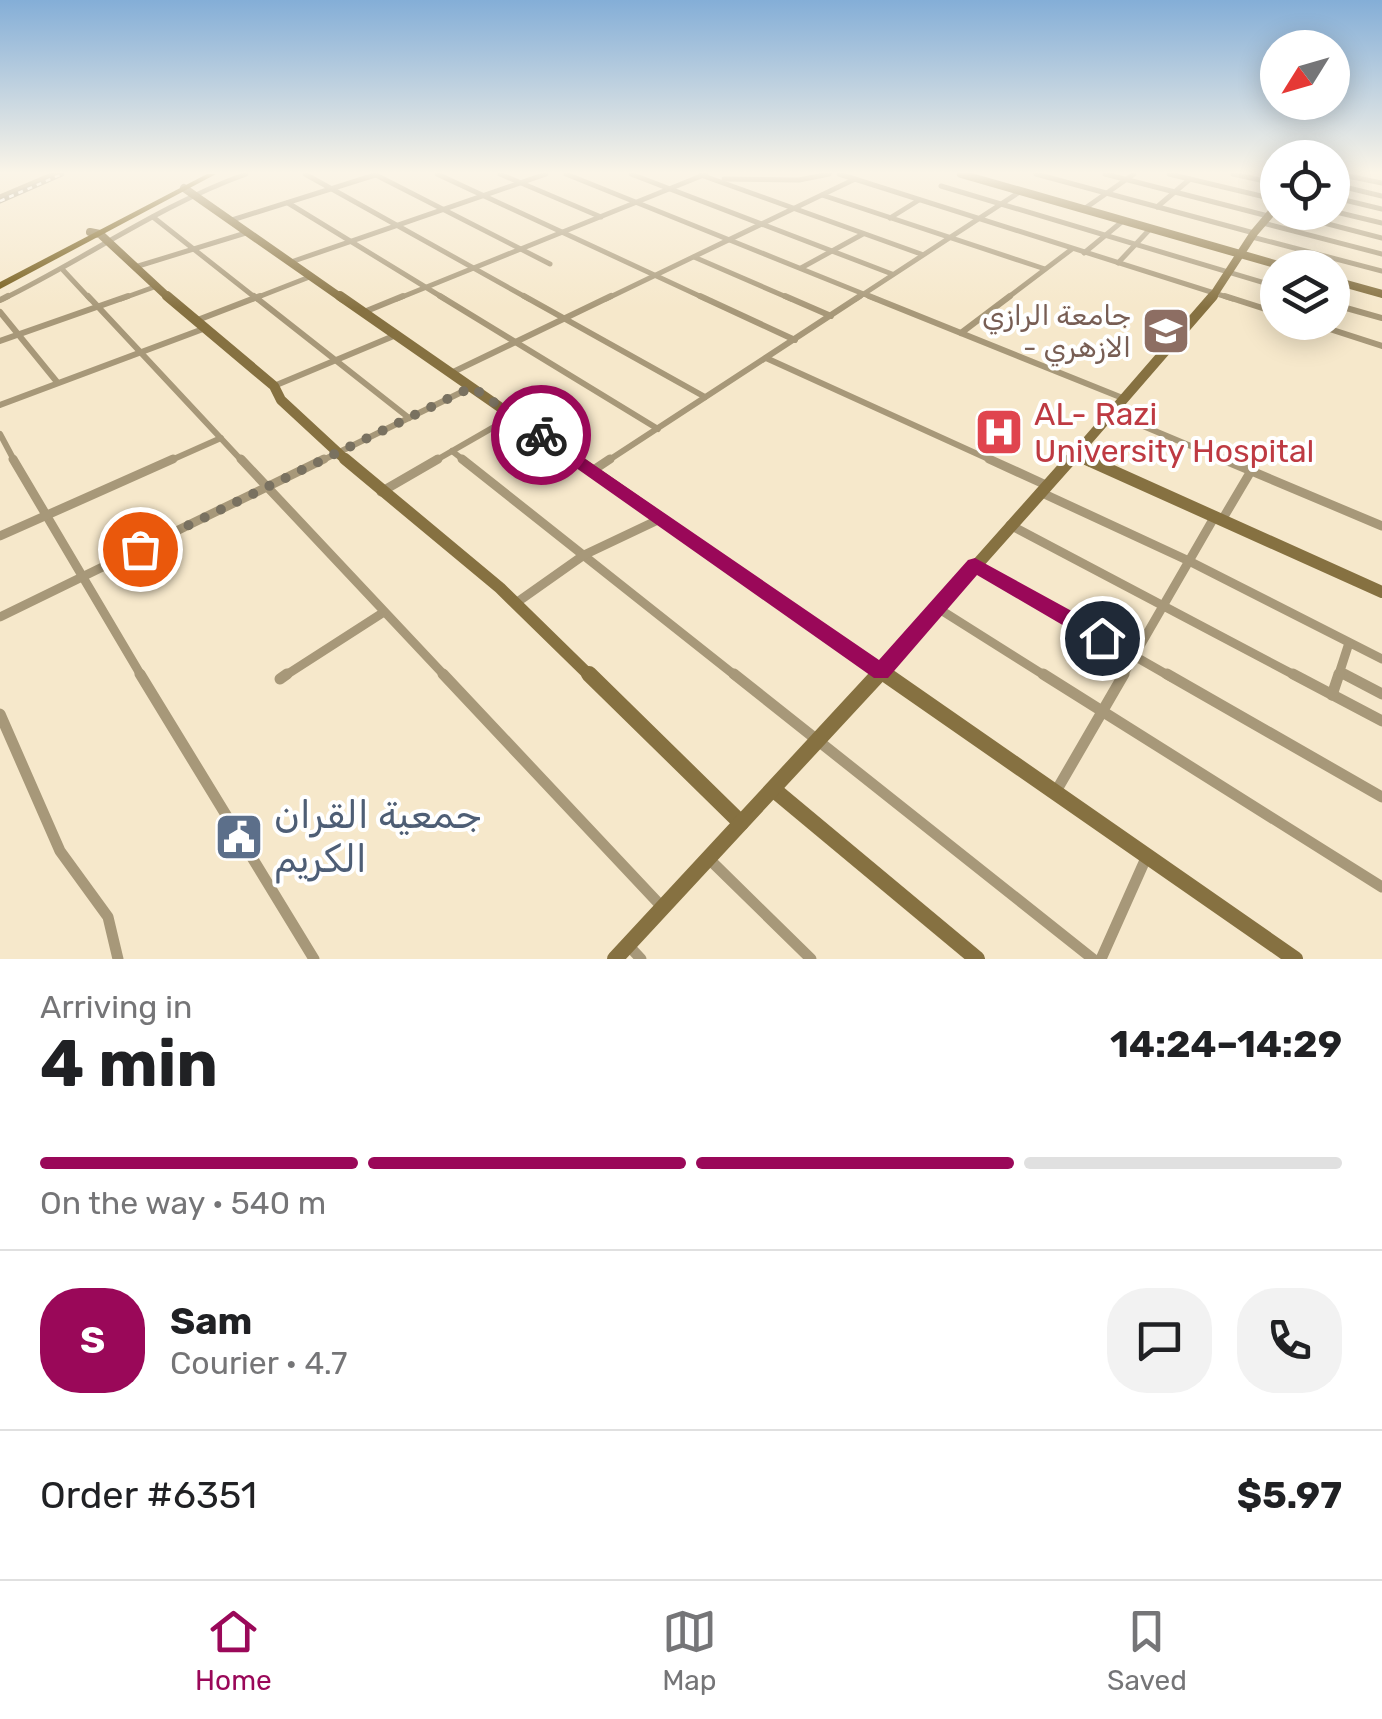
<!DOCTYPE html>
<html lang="en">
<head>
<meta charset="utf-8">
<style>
  :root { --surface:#fff; --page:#f2f2f2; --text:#202124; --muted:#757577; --line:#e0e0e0; --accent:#9a0859 }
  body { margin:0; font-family:Rubik,"Noto Naskh Arabic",sans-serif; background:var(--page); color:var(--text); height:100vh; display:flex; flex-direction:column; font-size:38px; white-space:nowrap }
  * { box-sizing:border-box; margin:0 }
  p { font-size:32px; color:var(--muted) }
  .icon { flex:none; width:55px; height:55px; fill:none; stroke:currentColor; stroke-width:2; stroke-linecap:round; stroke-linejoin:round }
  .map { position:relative; height:959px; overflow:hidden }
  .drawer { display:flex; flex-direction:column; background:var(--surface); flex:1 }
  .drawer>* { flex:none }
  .needle { width:65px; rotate:233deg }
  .fabs { position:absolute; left:1260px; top:30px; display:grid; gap:20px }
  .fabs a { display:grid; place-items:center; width:90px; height:90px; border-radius:50%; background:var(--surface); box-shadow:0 5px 25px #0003; font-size:50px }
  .pin { position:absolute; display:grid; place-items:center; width:85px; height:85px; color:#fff; margin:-42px; border:5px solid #fff; border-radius:50%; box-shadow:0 2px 10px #0007 }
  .courier { position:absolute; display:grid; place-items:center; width:100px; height:100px; margin:-50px; border:8px solid #9a0859; border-radius:50%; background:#fff; color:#222; box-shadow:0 2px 12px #0007 }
  .head em { font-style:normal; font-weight:700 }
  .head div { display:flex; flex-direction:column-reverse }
  .head { display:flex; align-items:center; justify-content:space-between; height:170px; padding:0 40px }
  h1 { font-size:65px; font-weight:700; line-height:75px }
  .bar { display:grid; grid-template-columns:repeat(4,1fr); gap:15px 10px; align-content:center; height:120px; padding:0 40px }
  .bar i { height:12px; border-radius:8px; background:var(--line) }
  .bar .selected { background:var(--accent) }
  .bar p { grid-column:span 4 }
  .line { display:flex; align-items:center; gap:25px; padding:0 40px; border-top:2px solid var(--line) }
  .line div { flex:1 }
  .round { display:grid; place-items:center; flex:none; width:105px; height:105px; border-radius:40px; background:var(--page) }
  .tabs { display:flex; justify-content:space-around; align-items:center; height:140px; border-top:2px solid var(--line); background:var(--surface); font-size:28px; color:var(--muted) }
  .tabs a { display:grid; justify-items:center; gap:5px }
  .tabs .selected { color:var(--accent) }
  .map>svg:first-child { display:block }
</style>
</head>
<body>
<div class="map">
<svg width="1382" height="959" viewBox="0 0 1382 959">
  <rect width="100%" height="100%" fill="#f6e8cb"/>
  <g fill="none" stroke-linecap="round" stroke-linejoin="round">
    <!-- street-far3 -->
    <g stroke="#a79879" stroke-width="5">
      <path d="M 305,174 L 529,299"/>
      <path d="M 374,174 L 550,264"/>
      <path d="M 437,174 L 706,299"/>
      <path d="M 500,174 L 601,217"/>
      <path d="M 566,174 L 876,299"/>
      <path d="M 631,174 L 892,274"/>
      <path d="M 839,174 L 1233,299"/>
      <path d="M 1036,174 L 1254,233"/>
      <path d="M 1105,174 L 1268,216"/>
      <path d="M 1169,174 L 1278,200"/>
      <path d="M 1233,174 L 1278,184"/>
      <path d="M 1338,174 L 1382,183"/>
      <path d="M 701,175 L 921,254"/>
      <path d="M 724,179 L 799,180 L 829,174"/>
      <path d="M 1332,184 L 1382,196"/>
      <path d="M 941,186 L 1278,287"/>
      <path d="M 822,195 L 1045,269"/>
      <path d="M 0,197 L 54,174"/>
      <path d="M 1332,197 L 1382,209"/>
      <path d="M 288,203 L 445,299"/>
      <path d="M 1157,207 L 1190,179"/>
      <path d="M 1084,209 L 1134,174"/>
      <path d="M 1332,211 L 1382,223"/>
      <path d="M 1282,212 L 1382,238"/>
      <path d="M 153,217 L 257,299"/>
      <path d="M 890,218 L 919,200"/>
      <path d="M 232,220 L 375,175"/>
      <path d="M 1263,223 L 1382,254"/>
      <path d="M 1252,237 L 1382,271"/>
      <path d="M 1084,253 L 1124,220"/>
      <path d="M 694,257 L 791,299"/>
      <path d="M 291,262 L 546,174"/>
      <path d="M 1118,263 L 1151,228"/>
      <path d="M 135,267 L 249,232"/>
      <path d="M 801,268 L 863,234"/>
      <path d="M 63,270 L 90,299"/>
      <path d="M 3,299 C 85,259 160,205 246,174"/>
      <path d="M 121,299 L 157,286"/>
      <path d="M 253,299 L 312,276"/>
      <path d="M 397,299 L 706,174"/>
      <path d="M 606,299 L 855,179"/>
      <path d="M 856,299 L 1021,191"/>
      <path d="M 1006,299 L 1072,249"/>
    </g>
    <!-- street-far2 -->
    <g stroke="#a79879" stroke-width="6">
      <path d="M 88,296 L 243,462"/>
      <path d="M 254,296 L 409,418"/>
      <path d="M 440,296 L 658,429"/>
      <path d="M 524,296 L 705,397"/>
      <path d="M 700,296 L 795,340"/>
      <path d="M 785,296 L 831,316"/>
      <path d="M 869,296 L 1125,399"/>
      <path d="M 1225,296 L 1278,313"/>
      <path d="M 0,300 L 8,296"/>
      <path d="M 1332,304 L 1382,318"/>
      <path d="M 0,312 L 57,382"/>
      <path d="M 364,312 L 403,296"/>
      <path d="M 195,321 L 260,296"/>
      <path d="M 1308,322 L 1382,346"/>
      <path d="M 961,333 L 1010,296"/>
      <path d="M 0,341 L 128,296"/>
      <path d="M 766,358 L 995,462"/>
      <path d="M 451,373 L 611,296"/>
      <path d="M 274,386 L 396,335"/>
      <path d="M 0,405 L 203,329"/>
      <path d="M 1112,413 L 1229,462"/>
      <path d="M 0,434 L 15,462"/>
      <path d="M 452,451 L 466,462"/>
      <path d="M 167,462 L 221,438"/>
      <path d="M 319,462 L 472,387"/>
      <path d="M 433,462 L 513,416"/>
      <path d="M 606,462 L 860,296"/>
    </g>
    <!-- street-far1 -->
    <g stroke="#a79879" stroke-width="9">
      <path d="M 13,459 L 142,677"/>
      <path d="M 241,459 L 446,677"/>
      <path d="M 462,459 L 737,677"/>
      <path d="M 989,459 L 1046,485"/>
      <path d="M 1223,459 L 1382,526"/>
      <path d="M 592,471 L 610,459"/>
      <path d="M 381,492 L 438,459"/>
      <path d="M 1040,492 L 1189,561 L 1382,659"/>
      <path d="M 1222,520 L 1251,471"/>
      <path d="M 1010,525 L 1298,677"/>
      <path d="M 0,536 L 173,459"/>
      <path d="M 975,565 L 1171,677"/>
      <path d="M 516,603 L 584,555 L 660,519"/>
      <path d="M 936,607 L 1047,677"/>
      <path d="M 0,617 L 324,459"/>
      <path d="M 1340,672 L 1349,677"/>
      <path d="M 283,677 L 384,612"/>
      <path d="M 1122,677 L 1215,516"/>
      <path d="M 1338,677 L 1349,643"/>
    </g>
    <!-- street -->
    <g stroke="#a79879" stroke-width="11">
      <path d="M 140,674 L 314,959"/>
      <path d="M 443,674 L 664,909"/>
      <path d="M 734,674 L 1093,959"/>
      <path d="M 1043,674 L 1382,887"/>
      <path d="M 1167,674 L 1382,797"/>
      <path d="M 1293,674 L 1382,721"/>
      <path d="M 1344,674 L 1382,694"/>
      <path d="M 280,679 L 287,674"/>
      <path d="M 1332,695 L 1339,674"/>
      <path d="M 0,714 L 60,851 L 108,917 L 118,959"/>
      <path d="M 1055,793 L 1124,674"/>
      <path d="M 708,858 L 811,959"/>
      <path d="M 628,945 L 641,959"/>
      <path d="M 1101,959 L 1146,858"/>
    </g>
    <!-- secondary-far3 -->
    <g stroke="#867141" stroke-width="8">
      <path d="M 961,174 L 1289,268"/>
      <path d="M 184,188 L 343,299"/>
      <path d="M 90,232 L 100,234 L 170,299"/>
      <path d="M 1332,280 L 1382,294"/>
      <path d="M 1211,299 L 1254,233 L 1278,205"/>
    </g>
    <!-- secondary-far2 -->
    <g stroke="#867141" stroke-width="10">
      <path d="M 167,296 L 274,386 L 281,400 L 348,462"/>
      <path d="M 340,296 L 579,462"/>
      <path d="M 1074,454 L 1091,462"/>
      <path d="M 1069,462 L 1213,296"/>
    </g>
    <!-- secondary-far1 -->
    <g stroke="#867141" stroke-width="12">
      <path d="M 345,459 L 500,588 L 591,677"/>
      <path d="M 575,459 L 888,677"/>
      <path d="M 1086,459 L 1382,592"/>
      <path d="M 877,677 L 1071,459"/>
    </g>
    <!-- secondary -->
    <g stroke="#867141" stroke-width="16">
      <path d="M 589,674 L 741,823"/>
      <path d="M 885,674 L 1295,959"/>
      <path d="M 773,789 L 977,959"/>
      <path d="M 615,959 L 879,674"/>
    </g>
    <!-- primary -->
    <path fill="#6f550f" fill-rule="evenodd" d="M 207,174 L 216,174 L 0,289 L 0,282 Z"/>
    <!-- rail casing -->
    <g stroke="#978d79" stroke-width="5">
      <path id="rail" d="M 0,201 L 62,174"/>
    </g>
    <!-- rail -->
    <use href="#rail" stroke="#fff" stroke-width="2.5" stroke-dasharray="5" stroke-linecap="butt"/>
  </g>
  <!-- sky -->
  <linearGradient id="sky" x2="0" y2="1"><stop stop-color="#84aed7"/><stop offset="0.56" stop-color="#fbf5e8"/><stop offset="1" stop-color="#fbf5e8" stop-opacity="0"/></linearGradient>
  <rect width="1382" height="308" fill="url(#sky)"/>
  <!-- route -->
  <path fill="#9a0859" d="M 535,432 L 546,432 L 879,660 L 968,560 L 975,558 L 1110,632 L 1112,638 L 1102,646 L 1095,644 L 977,575 L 888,678 L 874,678 L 535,439 Z"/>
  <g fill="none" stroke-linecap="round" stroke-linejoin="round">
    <!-- done -->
    <path stroke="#797160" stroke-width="10" stroke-dasharray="0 18" d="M 140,549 L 472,387 L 541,435"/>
  </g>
  <!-- icons -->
  <defs>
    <g id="university-square" transform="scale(2.5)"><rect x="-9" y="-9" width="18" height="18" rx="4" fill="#8d6e63" stroke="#fff"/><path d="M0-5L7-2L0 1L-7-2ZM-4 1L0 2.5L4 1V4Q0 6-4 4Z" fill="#fff"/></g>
    <g id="hospital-square" transform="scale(2.5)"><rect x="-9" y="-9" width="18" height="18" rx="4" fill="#e0444e" stroke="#fff"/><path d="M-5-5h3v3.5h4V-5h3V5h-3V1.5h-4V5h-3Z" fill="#fff"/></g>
    <g id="civic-square" transform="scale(2.5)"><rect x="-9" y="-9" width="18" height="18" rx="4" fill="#5c6f8a" stroke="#fff"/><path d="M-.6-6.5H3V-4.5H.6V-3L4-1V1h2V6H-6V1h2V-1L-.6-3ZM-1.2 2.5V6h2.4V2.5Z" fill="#fff"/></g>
  </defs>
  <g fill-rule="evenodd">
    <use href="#university-square" x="1166" y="331"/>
    <use href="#hospital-square" x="999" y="432"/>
    <use href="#civic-square" x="239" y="837"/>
  </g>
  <g text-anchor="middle" stroke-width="8" stroke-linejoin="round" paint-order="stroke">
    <!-- far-education labels -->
    <g font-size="28" fill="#785e54" stroke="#fff" text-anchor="end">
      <text x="1131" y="325">جامعة الرازي<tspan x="1131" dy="32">- الازهري</tspan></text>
    </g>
    <!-- health labels -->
    <g font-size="32" fill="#be3a42" stroke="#fff" text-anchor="start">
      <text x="1034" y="425">AL- Razi<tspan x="1034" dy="37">University Hospital</tspan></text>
    </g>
    <!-- near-service labels -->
    <g font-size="38" fill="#4e5e75" stroke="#fff" text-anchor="start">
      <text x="274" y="828">جمعية القران<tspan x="274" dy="44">الكريم</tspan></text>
    </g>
  </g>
</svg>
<div class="fabs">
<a><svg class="needle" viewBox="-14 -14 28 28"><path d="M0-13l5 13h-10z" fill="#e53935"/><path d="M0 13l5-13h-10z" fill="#757577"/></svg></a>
<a><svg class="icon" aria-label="locate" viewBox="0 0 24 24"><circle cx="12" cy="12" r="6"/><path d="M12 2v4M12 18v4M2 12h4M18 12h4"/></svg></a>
<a><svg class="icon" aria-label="layers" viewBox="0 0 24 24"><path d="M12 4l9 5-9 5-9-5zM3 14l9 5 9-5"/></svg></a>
</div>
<div class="pin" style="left:140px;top:549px;background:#ea580c"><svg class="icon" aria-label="bag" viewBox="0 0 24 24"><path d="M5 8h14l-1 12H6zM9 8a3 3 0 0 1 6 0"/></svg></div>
<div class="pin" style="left:1102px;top:638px;background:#1f2937"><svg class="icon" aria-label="home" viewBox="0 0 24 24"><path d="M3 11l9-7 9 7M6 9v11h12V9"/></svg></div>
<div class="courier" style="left:541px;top:435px"><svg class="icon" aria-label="bike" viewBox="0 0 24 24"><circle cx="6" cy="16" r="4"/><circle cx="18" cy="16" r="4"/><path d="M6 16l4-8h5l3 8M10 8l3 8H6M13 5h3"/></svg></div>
</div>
<section class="drawer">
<div class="head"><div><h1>4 min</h1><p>Arriving in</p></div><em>14:24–14:29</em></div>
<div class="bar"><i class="selected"></i><i class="selected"></i><i class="selected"></i><i></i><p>On the way · 540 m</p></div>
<div class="line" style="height:180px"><b class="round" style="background:var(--accent);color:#fff">S</b><div><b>Sam</b><p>Courier · 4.7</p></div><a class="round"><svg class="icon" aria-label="chat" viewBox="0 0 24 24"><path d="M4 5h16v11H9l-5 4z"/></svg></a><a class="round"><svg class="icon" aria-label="phone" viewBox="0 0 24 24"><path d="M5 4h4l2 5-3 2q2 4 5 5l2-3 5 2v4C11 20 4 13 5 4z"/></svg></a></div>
<div class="line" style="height:130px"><div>Order #6351</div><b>$5.97</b></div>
</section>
<nav class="tabs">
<a class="selected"><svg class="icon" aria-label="home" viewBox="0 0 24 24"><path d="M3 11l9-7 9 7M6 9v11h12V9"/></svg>Home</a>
<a><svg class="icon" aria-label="map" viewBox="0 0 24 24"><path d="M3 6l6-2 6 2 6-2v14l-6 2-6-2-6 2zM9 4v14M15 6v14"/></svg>Map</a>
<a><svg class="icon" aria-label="saved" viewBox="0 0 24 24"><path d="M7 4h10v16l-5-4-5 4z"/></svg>Saved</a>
</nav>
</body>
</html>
